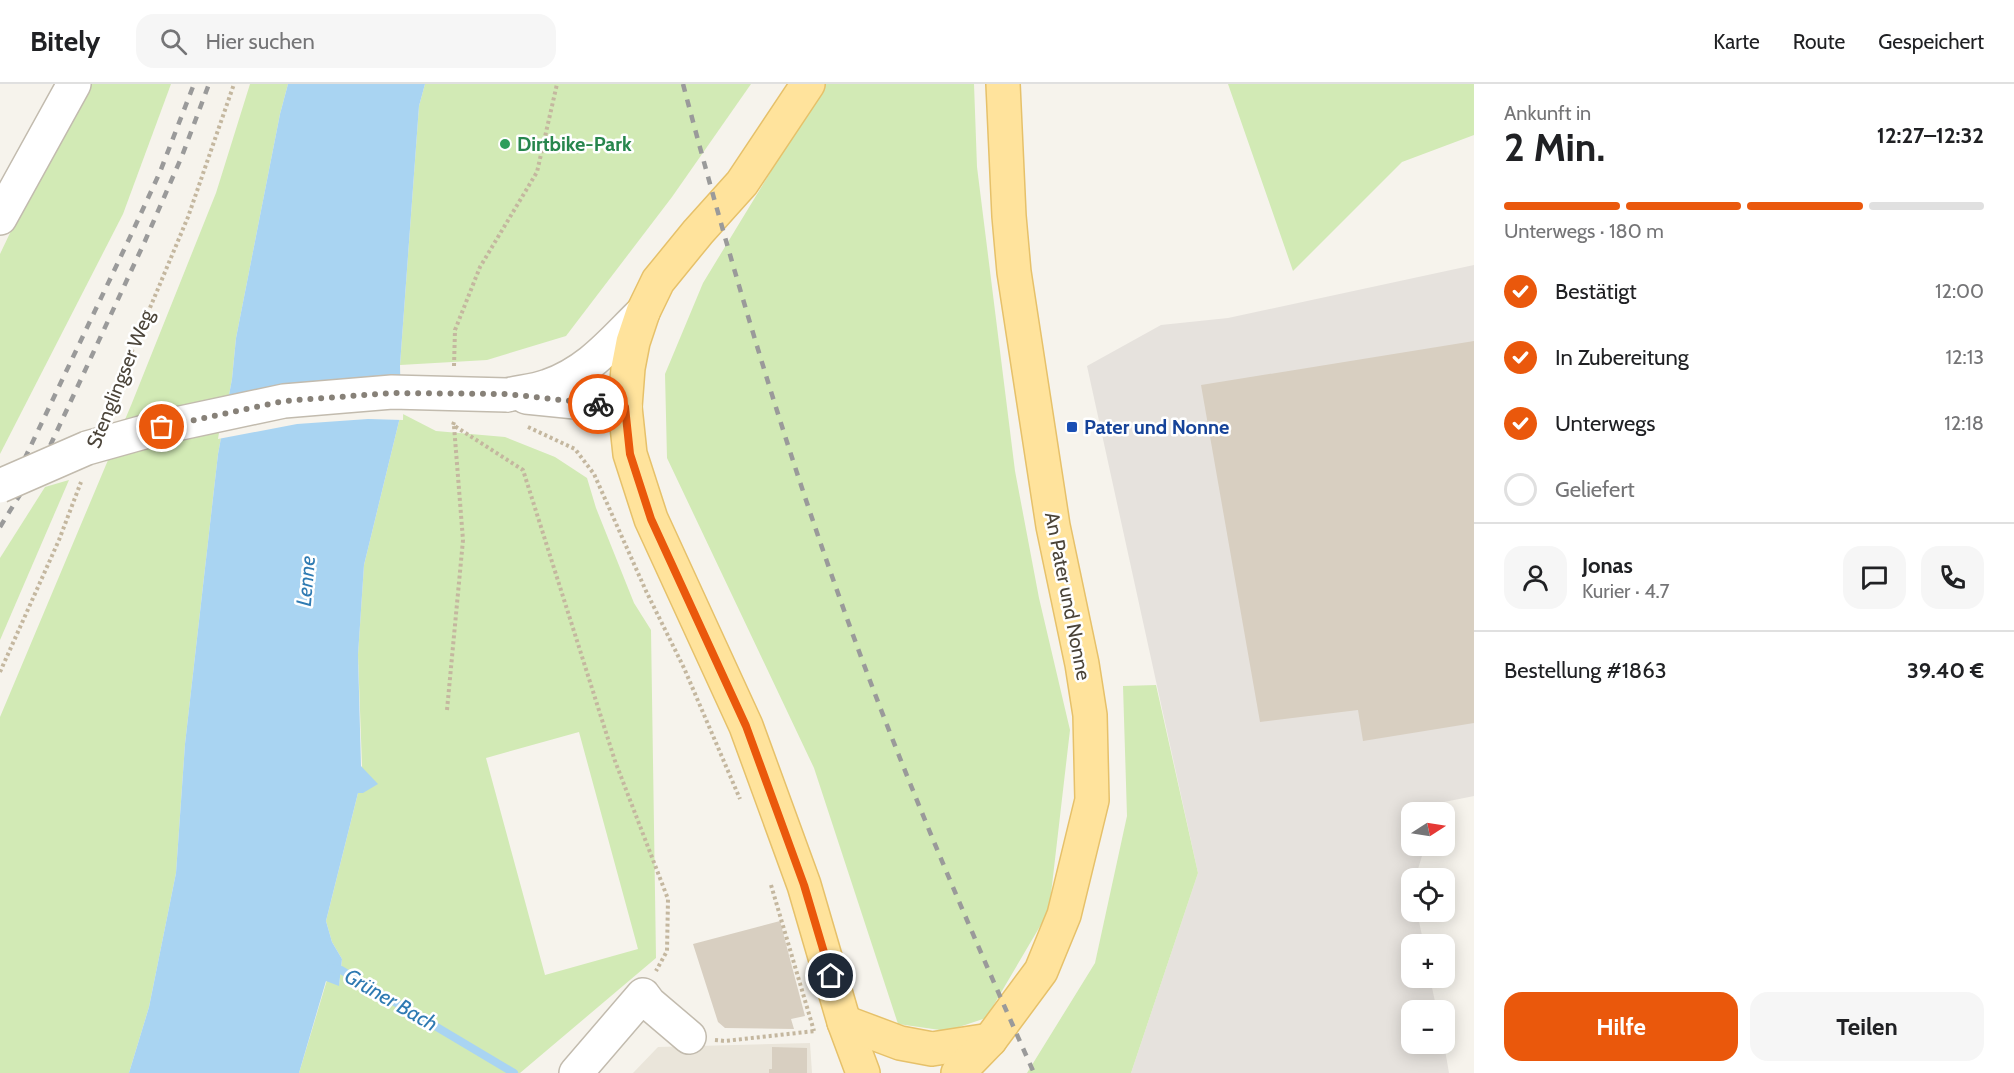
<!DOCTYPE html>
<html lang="de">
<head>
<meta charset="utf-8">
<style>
  :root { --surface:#fff; --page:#f6f6f6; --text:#202124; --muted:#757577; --line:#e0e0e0; --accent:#ea580c }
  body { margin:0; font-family:Cabin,sans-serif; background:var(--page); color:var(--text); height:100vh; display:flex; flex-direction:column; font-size:22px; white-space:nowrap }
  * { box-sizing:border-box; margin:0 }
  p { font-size:20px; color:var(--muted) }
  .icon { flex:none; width:33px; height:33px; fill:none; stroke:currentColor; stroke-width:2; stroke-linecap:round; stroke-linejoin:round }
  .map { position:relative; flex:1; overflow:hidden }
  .sheet { display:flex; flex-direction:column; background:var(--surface); width:540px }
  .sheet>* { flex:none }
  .needle { width:39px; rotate:78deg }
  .fabs { position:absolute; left:1401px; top:718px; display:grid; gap:12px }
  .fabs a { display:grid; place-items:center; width:54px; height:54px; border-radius:12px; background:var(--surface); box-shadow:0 3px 15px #0003; font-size:30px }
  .pin { position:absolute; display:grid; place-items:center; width:51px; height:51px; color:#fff; margin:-26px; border:3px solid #fff; border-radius:50%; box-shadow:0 2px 6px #0007 }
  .courier { position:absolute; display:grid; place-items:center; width:60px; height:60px; margin:-30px; border:4px solid #ea580c; border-radius:50%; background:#fff; color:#222; box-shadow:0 2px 8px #0007 }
  .summary em { font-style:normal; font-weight:800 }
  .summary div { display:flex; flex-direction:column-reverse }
  .summary { display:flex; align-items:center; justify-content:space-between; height:102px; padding:0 30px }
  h1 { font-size:39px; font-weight:800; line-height:45px }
  .bar { display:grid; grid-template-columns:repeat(4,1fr); gap:9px 6px; align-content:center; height:72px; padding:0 30px }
  .bar i { height:8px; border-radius:4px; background:var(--line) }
  .bar .selected { background:var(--accent) }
  .bar p { grid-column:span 4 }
  .line { display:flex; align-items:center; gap:15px; padding:0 30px; border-top:2px solid var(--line) }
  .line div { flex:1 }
  .round { display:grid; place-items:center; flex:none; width:63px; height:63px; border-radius:18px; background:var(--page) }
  ol { padding:0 30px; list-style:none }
  li { display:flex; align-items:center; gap:18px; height:66px }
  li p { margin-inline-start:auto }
  li .icon { padding:6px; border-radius:50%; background:var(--accent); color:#fff; stroke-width:4 }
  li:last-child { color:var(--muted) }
  li i { width:33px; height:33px; border:3px solid var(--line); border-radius:50% }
  .button { display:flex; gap:12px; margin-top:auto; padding:12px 30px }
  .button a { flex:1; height:69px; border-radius:18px; background:var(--accent); color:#fff; font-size:24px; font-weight:800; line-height:69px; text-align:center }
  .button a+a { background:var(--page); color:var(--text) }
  header { display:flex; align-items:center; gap:36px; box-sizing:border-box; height:84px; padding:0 30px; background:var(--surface); border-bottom:2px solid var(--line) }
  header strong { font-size:28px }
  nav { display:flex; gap:33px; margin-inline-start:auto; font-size:21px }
  .search { width:420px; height:54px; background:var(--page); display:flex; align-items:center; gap:15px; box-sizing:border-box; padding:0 21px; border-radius:18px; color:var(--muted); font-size:22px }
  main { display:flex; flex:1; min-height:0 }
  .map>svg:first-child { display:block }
</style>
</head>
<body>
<header>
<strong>Bitely</strong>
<div class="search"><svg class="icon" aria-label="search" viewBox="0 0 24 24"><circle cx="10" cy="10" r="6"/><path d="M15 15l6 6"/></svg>Hier suchen</div>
<nav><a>Karte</a><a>Route</a><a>Gespeichert</a></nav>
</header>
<main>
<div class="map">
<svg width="1474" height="989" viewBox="0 0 1474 989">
  <rect width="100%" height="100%" fill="#f6f3ec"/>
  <!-- residential -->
  <path fill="#eae5da" d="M 810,959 L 812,989 L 633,989 L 658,963 Z"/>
  <!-- industrial -->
  <path fill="#e6e2dd" d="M 1474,181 L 1474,712 L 1439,719 L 1436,729 L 1412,729 L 1412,762 L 1425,762 L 1415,795 L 1412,795 L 1412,828 L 1417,828 L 1424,861 L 1412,861 L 1412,894 L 1430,894 L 1437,927 L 1412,927 L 1412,960 L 1444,960 L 1449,989 L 1131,989 L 1198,789 L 1087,282 L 1161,241 L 1228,234 Z"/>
  <!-- green -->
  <g fill="#d2eab5" fill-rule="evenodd">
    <path d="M 81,0 L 171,0 L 123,130 L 0,370 L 0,170 Z"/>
    <path d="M 250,0 L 288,0 L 280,30 L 236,254 L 232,295 L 218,370 L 185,660 L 176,789 L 149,923 L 129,989 L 0,989 L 0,633 L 132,319 L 216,109 Z"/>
    <path d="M 425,0 L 751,0 L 672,113 L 566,252 L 487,276 L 400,281 L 419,22 Z"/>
    <path d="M 824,0 L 974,0 L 977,83 L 1015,387 L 1039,514 L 1070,646 L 1049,827 L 986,934 L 947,947 L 898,940 L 814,684 L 667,374 L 665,290 L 703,199 Z"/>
    <path d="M 1228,0 L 1474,0 L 1474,51 L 1402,78 L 1293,187 Z"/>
    <path d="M 401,329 L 436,347 L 505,353 L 555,373 L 587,394 L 596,424 L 634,519 L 651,546 L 656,874 L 520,989 L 299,989 L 327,896 L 339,901 L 342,875 L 332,858 L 326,837 L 358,709 L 363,709 L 358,571 L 364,481 ZM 579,648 L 638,865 L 545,891 L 486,674 Z"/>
    <path d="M 69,396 L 0,556 L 0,474 L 45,403 Z"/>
    <path d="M 1156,601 L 1198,789 L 1131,989 L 1027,989 L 1095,879 L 1127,732 L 1123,602 Z"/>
  </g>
  <!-- water -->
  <path fill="#a9d4f2" d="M 288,0 L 425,0 L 419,22 L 400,281 L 401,329 L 364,481 L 358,571 L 361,682 L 378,700 L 363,709 L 358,709 L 326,837 L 332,858 L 342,875 L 339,902 L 326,897 L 299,989 L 129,989 L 149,923 L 176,789 L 185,660 L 218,370 L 232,295 L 236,254 L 280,30 Z"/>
  <!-- pier -->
  <path fill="#f6f3ec" d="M 404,296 L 403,336 L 368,335 L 297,340 L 218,355 L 225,313 Z"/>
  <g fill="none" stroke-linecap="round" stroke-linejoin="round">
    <!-- stream -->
    <path stroke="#a9d4f2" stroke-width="8" d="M 331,884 L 341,886 L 514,989"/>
  </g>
  <!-- building -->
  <g fill="#d8cfc1">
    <path d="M 1474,257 L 1474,639 L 1363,657 L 1358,626 L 1260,638 L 1201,301 Z"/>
    <path d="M 780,837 L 805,932 L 791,935 L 794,945 L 725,944 L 718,938 L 693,860 Z"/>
    <path d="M 772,963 L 807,964 L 807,989 L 769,989 L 769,985 L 772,985 Z"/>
  </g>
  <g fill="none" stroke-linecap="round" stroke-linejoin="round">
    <!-- minor casing -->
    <g stroke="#c2bbae" stroke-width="36">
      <g id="minor">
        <path d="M 0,134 L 74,0"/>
        <path d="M 507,311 C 520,308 535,307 548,302 C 590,287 612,258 643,228"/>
        <path d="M 526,313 L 625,323"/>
        <path d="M 576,989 L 643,911 L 649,919 L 689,953"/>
      </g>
    </g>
    <!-- major casing -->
    <g stroke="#e6c16a" stroke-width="36">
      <g id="major">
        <path d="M 808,0 L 742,99 L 698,148 L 658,197 L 643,228 L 633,258 L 628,284 L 625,323 L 630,370 L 651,435 L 746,642 L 804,801 L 844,938 L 863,989"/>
        <path d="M 844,938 L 900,959 L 932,965 L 990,956"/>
        <path d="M 958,989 L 990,956 L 1041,887 L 1064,831 L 1092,716 L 1090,631 L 1082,580 L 1053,442 L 1014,188 L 1009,132 L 1003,0"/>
      </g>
    </g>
    <!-- path -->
    <g stroke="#c4b79f" stroke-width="4" stroke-dasharray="3 3" stroke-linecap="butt">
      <path d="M 454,282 L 455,246 L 480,183 L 537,88 L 557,0"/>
      <path d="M 106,329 L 188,133 L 234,0"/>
      <path d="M 454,338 L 453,341 L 523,386 L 615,677 L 668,815 L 667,867 L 656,887"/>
      <path d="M 528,343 L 575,365 L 594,390 L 646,507 L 684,584 L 740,715"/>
      <path d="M 0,588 L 59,456 L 81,398"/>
      <path d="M 447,626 L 463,456 L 454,342"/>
      <path d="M 771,801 L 814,947"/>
      <path d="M 715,956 L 725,957 L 815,947"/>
    </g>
    <!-- minor -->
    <use href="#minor" stroke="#fff" stroke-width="33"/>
    <!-- major -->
    <use href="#major" stroke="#ffe39c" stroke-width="33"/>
    <!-- rail -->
    <g stroke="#9a9a9a" stroke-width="4.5" stroke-dasharray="8 8" stroke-linecap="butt">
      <path d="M 683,0 C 731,182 785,363 849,540 C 904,692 968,841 1034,989"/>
      <path d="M 0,416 L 25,374 L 131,151 L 160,88 L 194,0"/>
      <path d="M 0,443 L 50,362 L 145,157 L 182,72 L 209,0"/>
    </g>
    <!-- minor-bridge casing -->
    <g stroke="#c2bbae" stroke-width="36" stroke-linecap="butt">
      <path id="minor-bridge" d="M 0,402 L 87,364 L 162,343 L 284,317 L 392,308 L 507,311"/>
    </g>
    <!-- minor-bridge -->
    <use href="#minor-bridge" stroke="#fff" stroke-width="33"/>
  </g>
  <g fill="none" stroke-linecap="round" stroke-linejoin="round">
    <!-- done -->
    <path stroke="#878178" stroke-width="6" stroke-dasharray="0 10.8" d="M 162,343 L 284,317 L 392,309 L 507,310 L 598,320"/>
    <!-- route -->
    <path stroke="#ea580c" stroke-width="8" d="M 598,320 L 625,323 L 630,370 L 651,435 L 746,642 L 804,801 L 831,892"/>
  </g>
  <!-- markers -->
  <circle fill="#2e9e5b" stroke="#fff" stroke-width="2" cx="505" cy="60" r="6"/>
  <rect fill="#1a4fb4" stroke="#fff" stroke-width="2" x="1066" y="337" width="12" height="12" rx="3"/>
  <g text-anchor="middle" stroke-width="5" stroke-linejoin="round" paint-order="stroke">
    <!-- leisure labels -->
    <g font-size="20" font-weight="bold" fill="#27864d" stroke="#fff" text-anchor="start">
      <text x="517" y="67">Dirtbike-Park</text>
    </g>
    <!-- street labels -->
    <g font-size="20" fill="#4b4439" stroke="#fff">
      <text transform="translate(120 295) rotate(-68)" y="7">Stenglingser Weg</text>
      <text transform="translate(1068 512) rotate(79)" y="7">An Pater und Nonne</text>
    </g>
    <!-- transit labels -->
    <g font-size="20" font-weight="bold" fill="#164399" stroke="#fff" text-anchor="start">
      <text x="1084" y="350">Pater und Nonne</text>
    </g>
    <!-- water labels -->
    <g font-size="21" font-style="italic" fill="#2e7ab2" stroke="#fff">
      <text transform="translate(306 497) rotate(-85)" y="7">Lenne</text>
      <text transform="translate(391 916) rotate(30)" y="7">Grüner Bach</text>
    </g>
  </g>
</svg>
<div class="fabs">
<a><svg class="needle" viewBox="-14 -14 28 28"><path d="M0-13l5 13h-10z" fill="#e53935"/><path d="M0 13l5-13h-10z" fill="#757577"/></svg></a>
<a><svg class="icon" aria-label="locate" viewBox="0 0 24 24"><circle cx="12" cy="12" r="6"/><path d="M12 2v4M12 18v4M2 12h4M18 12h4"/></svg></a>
<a>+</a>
<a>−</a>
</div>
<div class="pin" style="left:162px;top:343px;background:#ea580c"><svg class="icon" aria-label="bag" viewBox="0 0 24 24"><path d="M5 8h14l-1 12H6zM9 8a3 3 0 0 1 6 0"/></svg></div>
<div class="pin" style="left:831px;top:892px;background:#1f2937"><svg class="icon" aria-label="home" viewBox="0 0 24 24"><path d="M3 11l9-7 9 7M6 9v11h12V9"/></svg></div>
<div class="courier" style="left:598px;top:320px"><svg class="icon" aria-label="bike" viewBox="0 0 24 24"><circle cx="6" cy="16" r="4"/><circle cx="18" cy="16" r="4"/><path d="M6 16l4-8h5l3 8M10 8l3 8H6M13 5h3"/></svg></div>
</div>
<section class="sheet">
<div class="summary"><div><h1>2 Min.</h1><p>Ankunft in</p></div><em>12:27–12:32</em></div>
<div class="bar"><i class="selected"></i><i class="selected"></i><i class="selected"></i><i></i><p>Unterwegs · 180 m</p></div>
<ol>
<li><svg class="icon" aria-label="check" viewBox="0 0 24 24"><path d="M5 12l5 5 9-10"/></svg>Bestätigt<p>12:00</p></li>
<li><svg class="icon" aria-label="check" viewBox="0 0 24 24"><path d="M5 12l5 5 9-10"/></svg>In Zubereitung<p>12:13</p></li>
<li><svg class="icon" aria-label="check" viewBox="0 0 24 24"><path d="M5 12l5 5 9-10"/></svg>Unterwegs<p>12:18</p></li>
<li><i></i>Geliefert</li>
</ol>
<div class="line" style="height:108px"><a class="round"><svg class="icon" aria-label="person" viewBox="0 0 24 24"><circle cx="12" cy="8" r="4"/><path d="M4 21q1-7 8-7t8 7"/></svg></a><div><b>Jonas</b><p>Kurier · 4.7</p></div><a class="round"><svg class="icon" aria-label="chat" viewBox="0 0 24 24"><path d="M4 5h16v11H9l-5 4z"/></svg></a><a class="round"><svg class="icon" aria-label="phone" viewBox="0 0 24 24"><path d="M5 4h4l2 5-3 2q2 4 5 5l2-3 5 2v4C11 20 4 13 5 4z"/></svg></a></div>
<div class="line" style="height:78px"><div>Bestellung #1863</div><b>39.40 €</b></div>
<div class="button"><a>Hilfe</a><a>Teilen</a></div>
</section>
</main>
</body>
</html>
